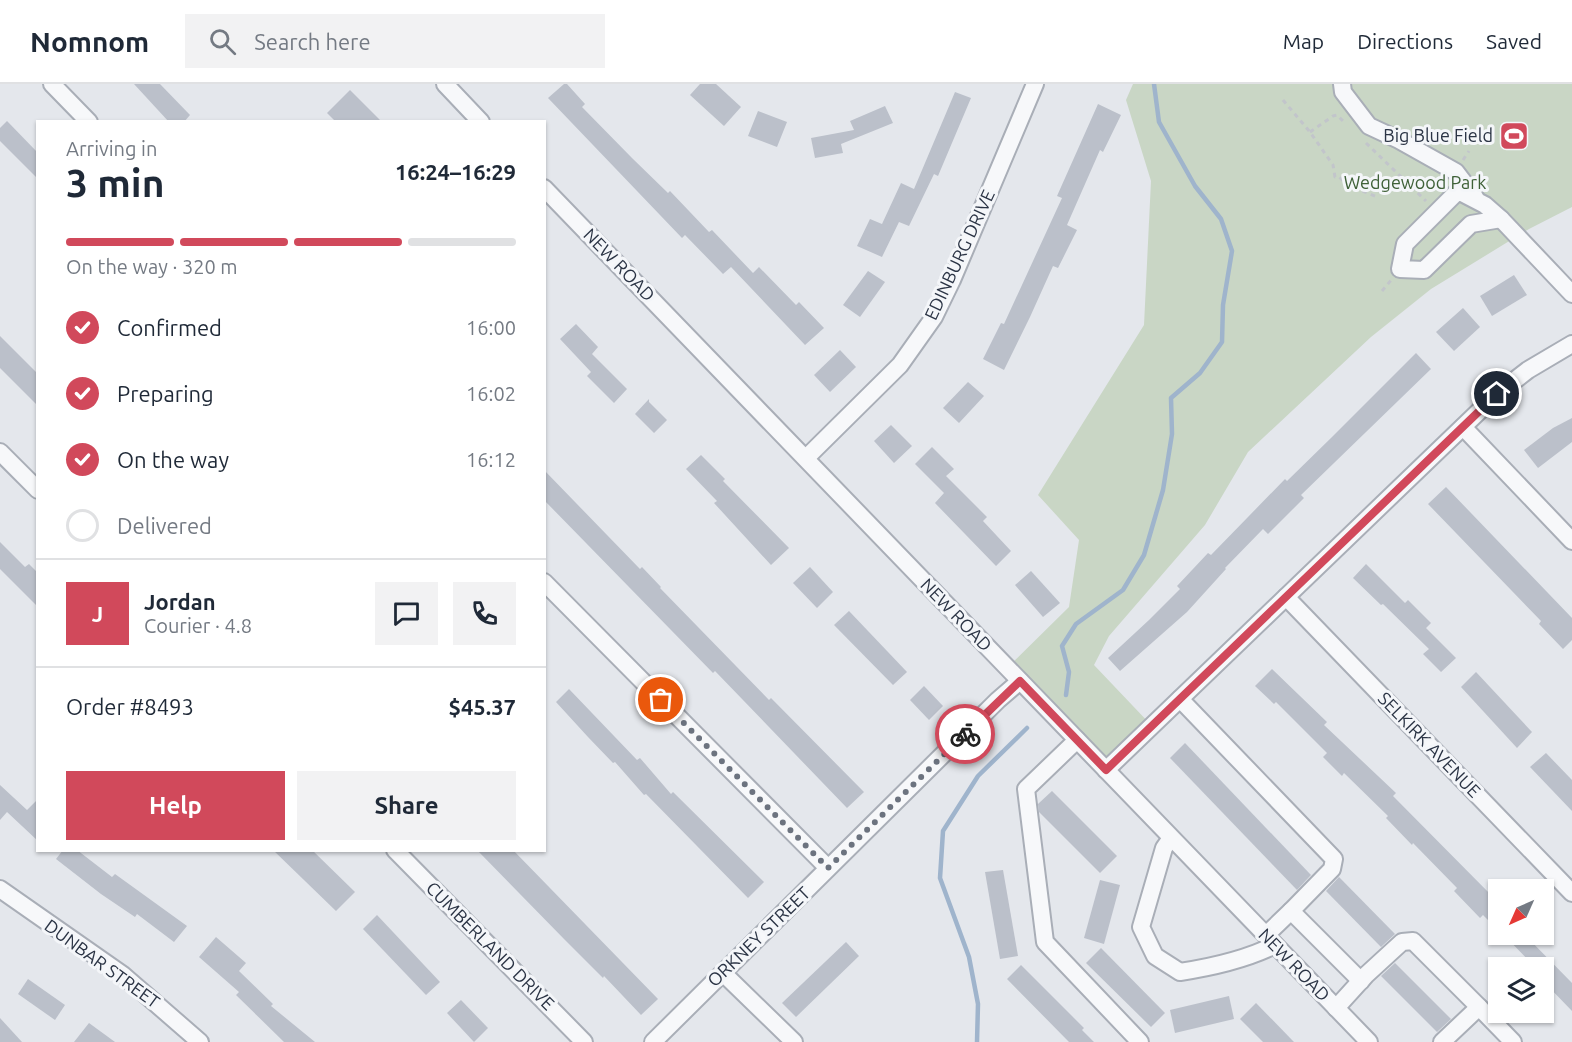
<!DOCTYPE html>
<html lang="en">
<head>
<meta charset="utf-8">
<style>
  :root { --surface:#fff; --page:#f2f2f3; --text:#1f2937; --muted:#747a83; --line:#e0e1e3; --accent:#d1495b }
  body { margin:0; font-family:Ubuntu,sans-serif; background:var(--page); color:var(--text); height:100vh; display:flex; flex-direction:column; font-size:22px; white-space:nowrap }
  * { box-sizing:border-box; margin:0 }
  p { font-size:20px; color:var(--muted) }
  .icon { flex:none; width:33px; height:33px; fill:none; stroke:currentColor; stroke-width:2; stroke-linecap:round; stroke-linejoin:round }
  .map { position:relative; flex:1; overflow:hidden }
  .details { position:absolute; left:36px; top:36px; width:510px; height:732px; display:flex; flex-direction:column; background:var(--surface); border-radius:0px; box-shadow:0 2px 4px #0004 }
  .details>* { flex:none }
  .needle { width:39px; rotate:225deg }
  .fabs { position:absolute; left:1488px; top:795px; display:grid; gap:12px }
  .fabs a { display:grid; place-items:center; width:66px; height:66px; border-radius:0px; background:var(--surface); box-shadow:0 2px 4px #0004; font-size:30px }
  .pin { position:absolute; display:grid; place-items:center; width:51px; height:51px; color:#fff; margin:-26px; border:3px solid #fff; border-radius:50%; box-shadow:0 2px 6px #0007 }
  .courier { position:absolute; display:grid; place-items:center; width:60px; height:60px; margin:-30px; border:4px solid #d1495b; border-radius:50%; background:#fff; color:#222; box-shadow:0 2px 8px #0007 }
  .head em { font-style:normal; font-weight:700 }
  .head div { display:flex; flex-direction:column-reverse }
  .head { display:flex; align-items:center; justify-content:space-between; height:102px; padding:0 30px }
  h1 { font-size:39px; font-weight:700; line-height:45px }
  .bar { display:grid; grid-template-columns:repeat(4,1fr); gap:9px 6px; align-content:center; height:72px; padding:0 30px }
  .bar i { height:8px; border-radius:4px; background:var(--line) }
  .bar .active { background:var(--accent) }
  .bar p { grid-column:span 4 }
  .line { display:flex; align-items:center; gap:15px; padding:0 30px; border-top:2px solid var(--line) }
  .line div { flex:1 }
  .round { display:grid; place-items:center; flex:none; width:63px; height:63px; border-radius:0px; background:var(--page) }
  ol { padding:0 30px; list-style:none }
  li { display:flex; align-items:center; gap:18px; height:66px }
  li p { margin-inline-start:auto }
  li .icon { padding:6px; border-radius:50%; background:var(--accent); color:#fff; stroke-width:4 }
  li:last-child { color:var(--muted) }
  li i { width:33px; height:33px; border:3px solid var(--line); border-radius:50% }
  .cta { display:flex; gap:12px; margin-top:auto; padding:12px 30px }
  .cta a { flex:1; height:69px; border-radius:0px; background:var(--accent); color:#fff; font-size:24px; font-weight:700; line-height:69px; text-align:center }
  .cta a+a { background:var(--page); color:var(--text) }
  header { display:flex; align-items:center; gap:36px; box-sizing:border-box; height:84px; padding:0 30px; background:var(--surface); border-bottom:2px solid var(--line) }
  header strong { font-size:28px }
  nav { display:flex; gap:33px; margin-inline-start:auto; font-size:21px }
  .search { width:420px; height:54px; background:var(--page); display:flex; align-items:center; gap:15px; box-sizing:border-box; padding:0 21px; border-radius:0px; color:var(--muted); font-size:22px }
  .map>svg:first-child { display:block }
</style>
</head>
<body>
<header>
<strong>Nomnom</strong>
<div class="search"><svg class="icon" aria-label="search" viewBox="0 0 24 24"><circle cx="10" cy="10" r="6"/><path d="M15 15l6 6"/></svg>Search here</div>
<nav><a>Map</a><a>Directions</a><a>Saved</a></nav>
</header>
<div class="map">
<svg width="1572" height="958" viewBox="0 0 1572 958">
  <rect width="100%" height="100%" fill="#e4e7ec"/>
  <!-- green -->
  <path fill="#c9d6c5" d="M 1133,0 L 1572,0 L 1572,123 L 1529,145 L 1431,205 L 1371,253 L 1248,368 L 1205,441 L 1109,552 L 1094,581 L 1152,642 L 1106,686 L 1007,584 L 1069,523 L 1079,456 L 1038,411 L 1144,241 L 1151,97 L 1126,16 Z"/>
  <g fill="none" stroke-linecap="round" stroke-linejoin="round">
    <!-- stream -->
    <g stroke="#9fb4cc" stroke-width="4.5">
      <path d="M 1066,611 L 1069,588 L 1062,562 L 1076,540 L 1123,506 L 1144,471 L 1163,406 L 1172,350 L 1171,314 L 1200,289 L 1222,258 L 1223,221 L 1232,167 L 1221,135 L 1195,102 L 1159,38 L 1154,0"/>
      <path d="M 977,958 L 978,920 L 969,873 L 940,794 L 943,747 L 978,692 L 1027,644"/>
    </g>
  </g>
  <!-- building -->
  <g fill="#bbc0ca">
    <path d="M 134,0 L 160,0 L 190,31 L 184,38 L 169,38 Z"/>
    <path d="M 564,0 L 567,0 L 585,20 L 582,23 L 632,74 L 668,109 L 670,107 L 709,148 L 712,146 L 753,189 L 759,183 L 796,221 L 799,218 L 824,244 L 805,261 L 731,183 L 723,190 L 685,151 L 682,154 L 548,14 Z"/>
    <path d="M 700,0 L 716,0 L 741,23 L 724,42 L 690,11 Z"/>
    <path d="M 350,6 L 382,38 L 336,38 L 327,29 Z"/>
    <path d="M 955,8 L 971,14 L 938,92 L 934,90 L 909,142 L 899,138 L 882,173 L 857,162 L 870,135 L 882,140 L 901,99 L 914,105 Z"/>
    <path d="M 1098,20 L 1121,31 L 1103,68 L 1100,66 L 1067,141 L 1077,146 L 1058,184 L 1053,182 L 1030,233 L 1004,286 L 983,275 L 1001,239 L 1004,240 L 1062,114 L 1057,112 Z"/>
    <path d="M 885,22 L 893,39 L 841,60 L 843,69 L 815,74 L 811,54 L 854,46 L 850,37 Z"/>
    <path d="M 758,27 L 787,38 L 777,63 L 748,52 Z"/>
    <path d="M 7,37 L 38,69 L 38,95 L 0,57 L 0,44 Z"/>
    <path d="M 868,187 L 885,198 L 860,233 L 843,221 Z"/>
    <path d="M 1514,191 L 1527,211 L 1492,232 L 1480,212 Z"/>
    <path d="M 1463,224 L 1480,243 L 1454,267 L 1436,248 Z"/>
    <path d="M 576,240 L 598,263 L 592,270 L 627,305 L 614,319 L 587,292 L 591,288 L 560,255 Z"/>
    <path d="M 0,252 L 38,290 L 38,322 L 0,284 Z"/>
    <path d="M 840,266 L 856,283 L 830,308 L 814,291 Z"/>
    <path d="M 1416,269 L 1431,285 L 1301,411 L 1304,414 L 1268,450 L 1263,445 L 1225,484 L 1226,485 L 1187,528 L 1120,587 L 1108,574 L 1149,536 L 1180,505 L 1177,502 L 1208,469 L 1211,471 L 1285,395 L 1287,397 L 1332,353 Z"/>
    <path d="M 968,298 L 984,312 L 959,339 L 943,324 Z"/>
    <path d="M 649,315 L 649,318 L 667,336 L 654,349 L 635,330 Z"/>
    <path d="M 1572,334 L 1572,358 L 1538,384 L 1524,366 L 1553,344 Z"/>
    <path d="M 891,341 L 912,362 L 894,379 L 874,357 Z"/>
    <path d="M 932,363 L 954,385 L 946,392 L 987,433 L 983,437 L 1011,467 L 996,482 L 935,419 L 944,409 L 915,380 Z"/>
    <path d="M 701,371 L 725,395 L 723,397 L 789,464 L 771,481 L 714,419 L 717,417 L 686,385 Z"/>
    <path d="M 544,386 L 640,485 L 642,483 L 661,503 L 660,504 L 769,616 L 771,614 L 864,708 L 847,724 L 715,587 L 713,589 L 544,416 Z"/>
    <path d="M 1446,403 L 1572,534 L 1572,556 L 1563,565 L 1539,540 L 1541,537 L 1428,420 Z"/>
    <path d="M 0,458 L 25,483 L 29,480 L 38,489 L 38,523 L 0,485 Z"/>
    <path d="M 1366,480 L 1405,519 L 1408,516 L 1431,539 L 1426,544 L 1456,574 L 1441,588 L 1423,570 L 1429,565 L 1383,520 L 1381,521 L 1353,494 Z"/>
    <path d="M 810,483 L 833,508 L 817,524 L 793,499 Z"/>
    <path d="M 1031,487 L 1060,519 L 1043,533 L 1015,501 Z"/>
    <path d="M 849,527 L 907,588 L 893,601 L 834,541 Z"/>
    <path d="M 1272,585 L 1327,638 L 1324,641 L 1396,709 L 1393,712 L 1498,818 L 1498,846 L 1483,831 L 1480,834 L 1454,807 L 1457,804 L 1413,759 L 1412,761 L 1386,734 L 1388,732 L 1344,689 L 1342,692 L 1323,673 L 1327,669 L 1276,618 L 1274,620 L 1255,602 Z"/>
    <path d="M 1476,588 L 1532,648 L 1517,664 L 1461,603 Z"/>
    <path d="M 924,602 L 943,622 L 929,636 L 910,616 Z"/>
    <path d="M 569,605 L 637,676 L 640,674 L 671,710 L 673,708 L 764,798 L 748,814 L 646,710 L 644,711 L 615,678 L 613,679 L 588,653 L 556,618 Z"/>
    <path d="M 1185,659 L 1311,791 L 1297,806 L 1170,674 Z"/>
    <path d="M 1546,669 L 1572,696 L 1572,727 L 1530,683 Z"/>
    <path d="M 0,701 L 27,726 L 38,715 L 38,757 L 7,728 L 0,736 Z"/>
    <path d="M 1052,707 L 1117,772 L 1100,789 L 1039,728 L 1038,720 Z"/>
    <path d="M 63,766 L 77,766 L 112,793 L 115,790 L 187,842 L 174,858 L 137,830 L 135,833 L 101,810 L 56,775 Z"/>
    <path d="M 273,766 L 312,766 L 355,808 L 336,827 Z"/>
    <path d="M 477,766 L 513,766 L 658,915 L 641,931 L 604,892 L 603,894 L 564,855 Z"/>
    <path d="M 1003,786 L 1018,872 L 1000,875 L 985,788 Z"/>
    <path d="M 1339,793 L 1395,850 L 1381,863 L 1326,807 Z"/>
    <path d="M 1100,796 L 1120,801 L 1104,860 L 1084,854 Z"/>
    <path d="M 377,831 L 440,898 L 426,911 L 363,845 Z"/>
    <path d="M 1503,850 L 1524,850 L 1572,899 L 1572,927 L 1544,898 L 1544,884 L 1536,884 Z"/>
    <path d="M 216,853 L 246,879 L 239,887 L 273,920 L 271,922 L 315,958 L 284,958 L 236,911 L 239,908 L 199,873 Z"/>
    <path d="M 846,858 L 859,872 L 796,933 L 782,919 Z"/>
    <path d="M 1101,864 L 1165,929 L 1151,943 L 1086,879 Z"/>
    <path d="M 1395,879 L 1451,935 L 1437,948 L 1381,892 Z"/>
    <path d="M 1021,881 L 1084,944 L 1082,946 L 1094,958 L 1069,958 L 1007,895 Z"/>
    <path d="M 28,895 L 65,921 L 55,936 L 18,910 Z"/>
    <path d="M 1229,912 L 1234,935 L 1175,949 L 1170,926 Z"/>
    <path d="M 461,916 L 488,944 L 474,958 L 447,929 Z"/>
    <path d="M 1256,919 L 1294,958 L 1263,958 L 1240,935 Z"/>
    <path d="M 0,934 L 22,958 L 0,958 Z"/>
    <path d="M 89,939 L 115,958 L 74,958 Z"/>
  </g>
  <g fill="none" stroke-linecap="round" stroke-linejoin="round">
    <!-- minor casing -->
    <g stroke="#a9aeb7" stroke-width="20">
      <g id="minor">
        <path d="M 52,0 L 89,38"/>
        <path d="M 445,0 L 481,38"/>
        <path d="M 1342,0 L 1343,8 L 1369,42 L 1399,56 L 1456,88 L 1475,113"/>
        <path d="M 544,104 L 1369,958"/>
        <path d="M 1458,107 L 1485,121 L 1501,135 L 1471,140 L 1424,186 L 1400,185 L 1405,160 Z"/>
        <path d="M 1501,135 L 1572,210"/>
        <path d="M 1463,343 L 1572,457"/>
        <path d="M 0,368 L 38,406"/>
        <path d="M 806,374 L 900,281 L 934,233 L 952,196 L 1035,0"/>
        <path d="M 544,498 L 828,784"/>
        <path d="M 1286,513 L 1572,809"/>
        <path d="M 1180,615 L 1334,775 L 1332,785 L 1291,827"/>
        <path d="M 1077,656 L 1026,705 L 1045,858 L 1140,958"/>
        <path d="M 1106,686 L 1497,310 L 1528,286 L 1572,260"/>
        <path d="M 1171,754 L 1164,764 L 1141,843 L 1155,872 L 1180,888 C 1213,883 1245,876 1275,861"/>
        <path d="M 395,766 L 584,958"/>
        <path d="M 0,805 L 123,891 L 200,958"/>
        <path d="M 1266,851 L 1291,827 L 1361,897"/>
        <path d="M 723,889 L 794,958"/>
        <path d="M 1479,923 L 1513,958"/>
        <path d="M 1336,924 L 1366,891 L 1402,858 L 1413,857 L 1479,923 L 1442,958"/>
        <path d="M 653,958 L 998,616 L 1020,597"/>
      </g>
    </g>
    <!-- path -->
    <g stroke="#c2c5cb" stroke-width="3" stroke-dasharray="4.5 4.5" stroke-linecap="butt">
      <path d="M 1283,16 L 1310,48 L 1333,81 L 1335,93 L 1339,93 L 1348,101 L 1377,113"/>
      <path d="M 1310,48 L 1333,32 L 1337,31 L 1344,38"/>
      <path d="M 1366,59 L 1426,117"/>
      <path d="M 1463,76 L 1469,67"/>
      <path d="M 1382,207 L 1392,195"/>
    </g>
    <!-- minor -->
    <use href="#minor" stroke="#f7f8fa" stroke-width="16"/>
  </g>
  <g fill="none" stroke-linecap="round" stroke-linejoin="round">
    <!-- done -->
    <path stroke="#6c737f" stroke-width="6" stroke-dasharray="0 10.8" d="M 661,616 L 828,784 L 965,650"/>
    <!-- route -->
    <path stroke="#d1495b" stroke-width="8" d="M 965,650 L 1020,597 L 1106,686 L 1497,310"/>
  </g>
  <!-- icons -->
  <defs>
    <g id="stadium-square" transform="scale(1.5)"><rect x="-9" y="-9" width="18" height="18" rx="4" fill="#d1495b" stroke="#f4f6f9"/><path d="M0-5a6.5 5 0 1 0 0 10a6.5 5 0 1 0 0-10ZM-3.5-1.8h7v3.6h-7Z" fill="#fff"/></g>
  </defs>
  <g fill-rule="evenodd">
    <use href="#stadium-square" x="1514" y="52"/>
  </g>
  <g text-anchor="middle" stroke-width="6" stroke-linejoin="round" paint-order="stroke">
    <!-- poi labels -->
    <g font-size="18" fill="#2b3445" stroke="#f4f6f9" text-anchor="end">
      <text x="1493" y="58">Big Blue Field</text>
    </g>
    <!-- park labels -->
    <g font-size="18" fill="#3f6138" stroke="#f4f6f9">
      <text x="1415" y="105">Wedgewood Park</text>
    </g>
    <!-- street labels -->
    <g font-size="18" fill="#2b3445" stroke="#f4f6f9">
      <text transform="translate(960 171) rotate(-65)" y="6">EDINBURG DRIVE</text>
      <text transform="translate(619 181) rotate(46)" y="6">NEW ROAD</text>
      <text transform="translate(956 531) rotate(46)" y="6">NEW ROAD</text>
      <text transform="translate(1429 661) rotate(46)" y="6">SELKIRK AVENUE</text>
      <text transform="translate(759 853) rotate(-44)" y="6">ORKNEY STREET</text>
      <text transform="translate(490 862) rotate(45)" y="6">CUMBERLAND DRIVE</text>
      <text transform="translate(102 880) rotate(36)" y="6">DUNBAR STREET</text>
      <text transform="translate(1294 881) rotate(46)" y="6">NEW ROAD</text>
    </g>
  </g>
</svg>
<div class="fabs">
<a><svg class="needle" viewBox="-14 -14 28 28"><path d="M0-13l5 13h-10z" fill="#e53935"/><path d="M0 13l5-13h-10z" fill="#747a83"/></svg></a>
<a><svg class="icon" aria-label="layers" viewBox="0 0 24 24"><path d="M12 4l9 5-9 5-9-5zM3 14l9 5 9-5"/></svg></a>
</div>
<div class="pin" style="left:661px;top:616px;background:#ea580c"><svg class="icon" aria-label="bag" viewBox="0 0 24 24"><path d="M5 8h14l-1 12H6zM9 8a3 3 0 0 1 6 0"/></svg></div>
<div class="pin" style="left:1497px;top:310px;background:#1f2937"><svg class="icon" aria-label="home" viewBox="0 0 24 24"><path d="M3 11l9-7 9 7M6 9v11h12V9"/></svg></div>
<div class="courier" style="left:965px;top:650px"><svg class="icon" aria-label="bike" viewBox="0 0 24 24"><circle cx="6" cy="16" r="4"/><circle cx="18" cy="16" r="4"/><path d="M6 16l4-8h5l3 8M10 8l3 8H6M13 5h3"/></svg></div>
<section class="details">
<div class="head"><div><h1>3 min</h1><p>Arriving in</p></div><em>16:24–16:29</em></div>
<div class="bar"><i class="active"></i><i class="active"></i><i class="active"></i><i></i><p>On the way · 320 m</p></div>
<ol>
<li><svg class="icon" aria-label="check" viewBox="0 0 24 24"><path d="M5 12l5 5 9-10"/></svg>Confirmed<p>16:00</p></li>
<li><svg class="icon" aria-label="check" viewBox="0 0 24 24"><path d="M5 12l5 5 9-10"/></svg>Preparing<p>16:02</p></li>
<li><svg class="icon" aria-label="check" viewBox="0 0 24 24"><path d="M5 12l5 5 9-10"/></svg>On the way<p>16:12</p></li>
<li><i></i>Delivered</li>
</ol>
<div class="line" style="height:108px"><b class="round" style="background:var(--accent);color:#fff">J</b><div><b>Jordan</b><p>Courier · 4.8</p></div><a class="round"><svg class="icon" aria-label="chat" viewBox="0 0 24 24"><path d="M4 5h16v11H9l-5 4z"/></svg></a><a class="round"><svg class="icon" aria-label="phone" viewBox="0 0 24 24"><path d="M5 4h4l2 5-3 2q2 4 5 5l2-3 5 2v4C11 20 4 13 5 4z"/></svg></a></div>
<div class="line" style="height:78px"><div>Order #8493</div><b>$45.37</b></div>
<div class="cta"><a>Help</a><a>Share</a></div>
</section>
</div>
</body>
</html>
